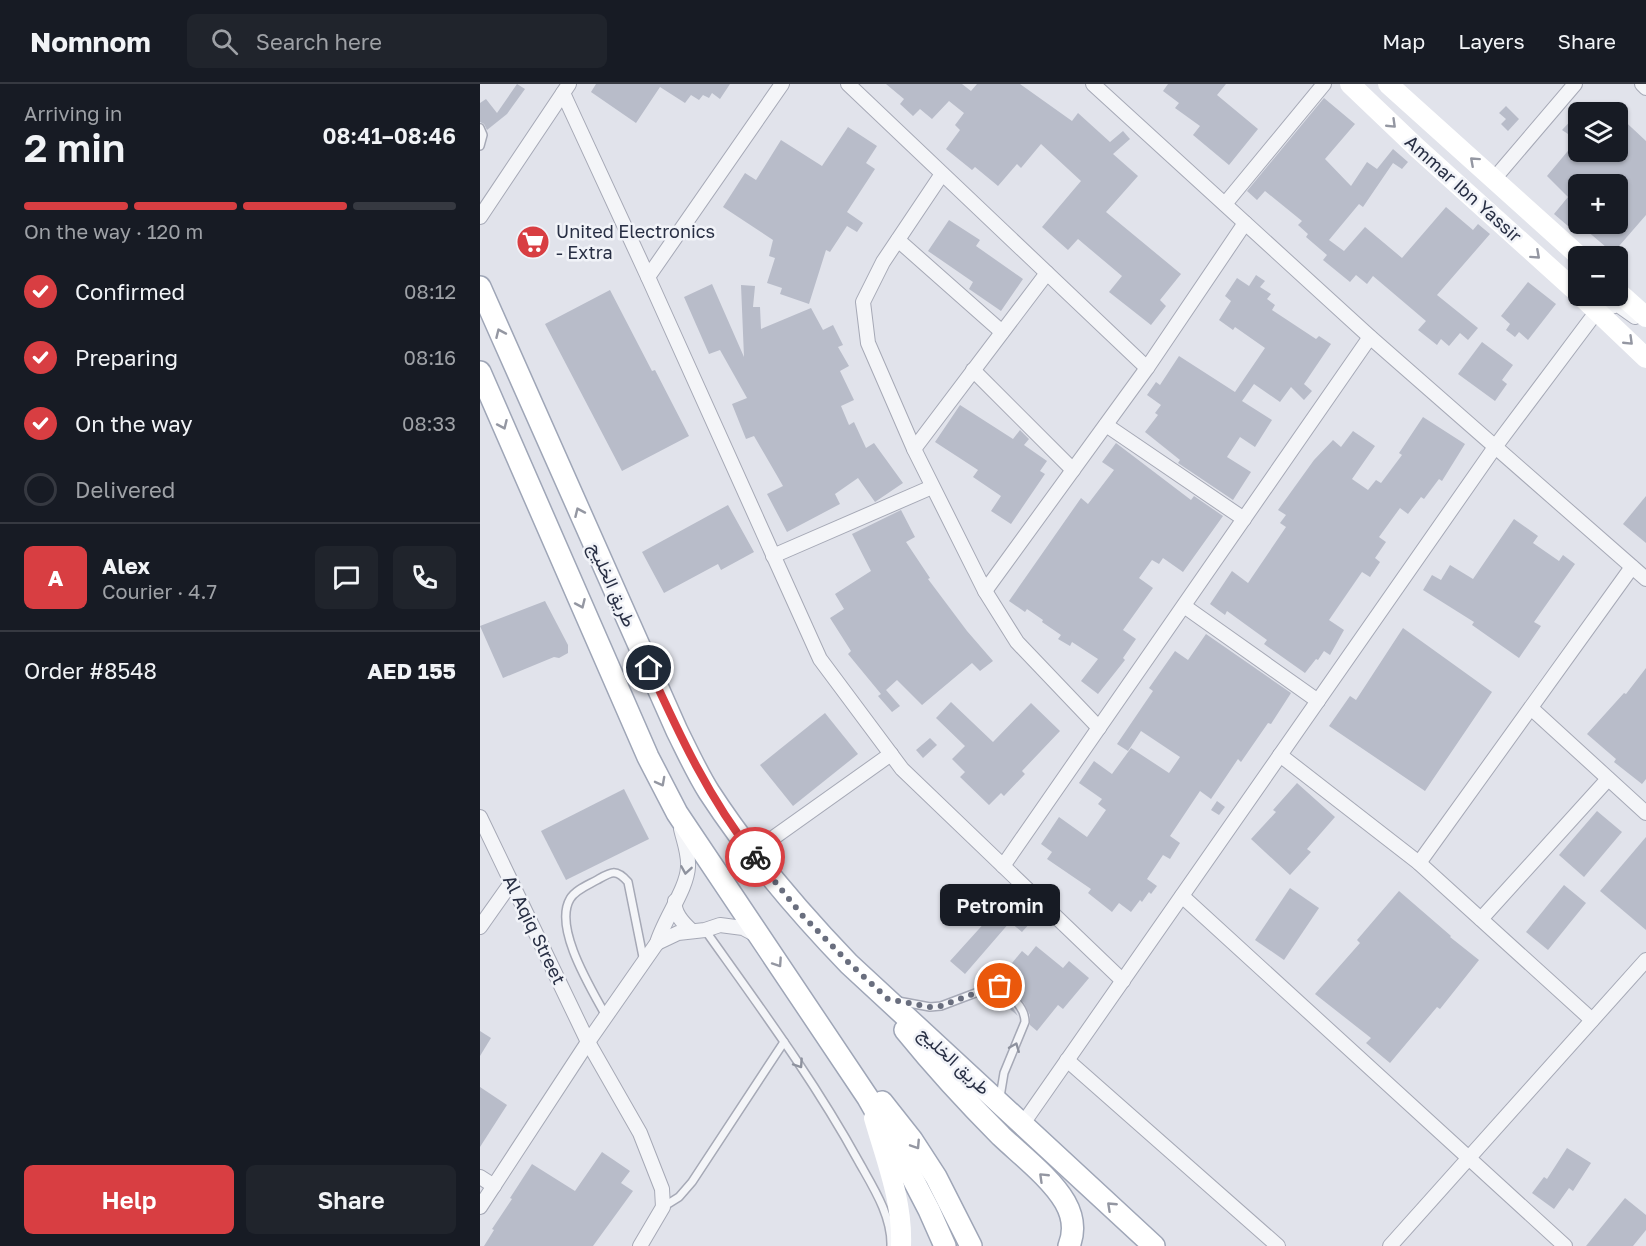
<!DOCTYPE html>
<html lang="en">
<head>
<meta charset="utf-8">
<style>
  :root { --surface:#171b24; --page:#20242c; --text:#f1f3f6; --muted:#9ea1a6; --line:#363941; --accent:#d83e42 }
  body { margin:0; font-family:"Golos Text",Vazirmatn,sans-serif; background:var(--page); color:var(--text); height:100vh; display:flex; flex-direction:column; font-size:22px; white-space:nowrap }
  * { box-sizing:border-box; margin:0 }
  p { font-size:20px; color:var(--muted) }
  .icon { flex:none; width:33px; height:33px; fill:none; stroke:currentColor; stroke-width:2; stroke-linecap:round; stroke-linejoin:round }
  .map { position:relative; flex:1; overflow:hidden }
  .drawer { display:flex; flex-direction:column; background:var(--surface); width:480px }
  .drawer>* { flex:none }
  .fabs { position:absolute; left:1088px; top:18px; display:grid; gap:12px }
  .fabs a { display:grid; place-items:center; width:60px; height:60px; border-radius:9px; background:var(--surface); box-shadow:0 2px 4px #0004; font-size:30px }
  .pin { position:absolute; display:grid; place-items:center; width:51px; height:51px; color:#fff; margin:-26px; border:3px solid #fff; border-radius:50%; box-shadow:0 2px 6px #0007 }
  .courier { position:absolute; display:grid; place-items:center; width:60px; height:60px; margin:-30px; border:4px solid #d83e42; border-radius:50%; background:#fff; color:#222; box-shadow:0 2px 8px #0007 }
  .bubble { position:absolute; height:42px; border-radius:9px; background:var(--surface); box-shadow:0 2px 4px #0004; font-size:20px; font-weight:600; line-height:42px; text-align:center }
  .overview em { font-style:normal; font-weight:600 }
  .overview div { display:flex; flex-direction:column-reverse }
  .overview { display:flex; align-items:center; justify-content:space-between; height:102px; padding:0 24px }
  h1 { font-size:39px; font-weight:600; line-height:45px }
  .bar { display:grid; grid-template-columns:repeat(4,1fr); gap:9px 6px; align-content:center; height:72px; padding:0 24px }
  .bar i { height:8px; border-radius:4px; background:var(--line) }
  .bar .on { background:var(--accent) }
  .bar p { grid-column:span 4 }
  .line { display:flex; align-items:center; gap:15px; padding:0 24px; border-top:2px solid var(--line) }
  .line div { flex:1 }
  .round { display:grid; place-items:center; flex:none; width:63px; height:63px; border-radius:9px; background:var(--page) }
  ol { padding:0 24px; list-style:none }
  li { display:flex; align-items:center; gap:18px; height:66px }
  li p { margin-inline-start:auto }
  li .icon { padding:6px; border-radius:50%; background:var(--accent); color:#fff; stroke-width:4 }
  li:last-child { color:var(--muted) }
  li i { width:33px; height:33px; border:3px solid var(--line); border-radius:50% }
  .primary-button { display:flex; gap:12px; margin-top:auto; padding:12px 24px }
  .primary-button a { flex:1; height:69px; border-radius:9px; background:var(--accent); color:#fff; font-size:24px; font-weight:600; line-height:69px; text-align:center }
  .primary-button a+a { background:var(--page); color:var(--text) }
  header { display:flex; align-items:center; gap:36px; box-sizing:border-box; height:84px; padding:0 30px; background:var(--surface); border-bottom:2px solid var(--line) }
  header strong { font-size:28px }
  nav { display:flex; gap:33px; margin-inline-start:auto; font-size:21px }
  .search { width:420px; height:54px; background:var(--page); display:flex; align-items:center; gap:15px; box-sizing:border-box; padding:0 21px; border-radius:9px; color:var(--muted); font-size:22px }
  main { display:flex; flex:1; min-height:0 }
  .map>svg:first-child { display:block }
</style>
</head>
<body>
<header>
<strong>Nomnom</strong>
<div class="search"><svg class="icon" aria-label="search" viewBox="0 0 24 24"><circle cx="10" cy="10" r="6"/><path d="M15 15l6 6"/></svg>Search here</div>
<nav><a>Map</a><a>Layers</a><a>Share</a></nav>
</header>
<main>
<section class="drawer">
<div class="overview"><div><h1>2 min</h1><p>Arriving in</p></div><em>08:41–08:46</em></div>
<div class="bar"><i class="on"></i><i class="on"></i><i class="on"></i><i></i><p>On the way · 120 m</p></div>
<ol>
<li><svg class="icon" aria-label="check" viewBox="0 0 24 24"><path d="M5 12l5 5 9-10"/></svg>Confirmed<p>08:12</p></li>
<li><svg class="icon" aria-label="check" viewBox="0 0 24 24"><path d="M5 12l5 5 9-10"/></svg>Preparing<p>08:16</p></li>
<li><svg class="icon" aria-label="check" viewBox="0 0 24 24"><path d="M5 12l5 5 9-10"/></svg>On the way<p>08:33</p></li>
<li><i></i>Delivered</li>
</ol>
<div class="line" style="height:108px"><b class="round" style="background:var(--accent);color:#fff">A</b><div><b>Alex</b><p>Courier · 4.7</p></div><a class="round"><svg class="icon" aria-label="chat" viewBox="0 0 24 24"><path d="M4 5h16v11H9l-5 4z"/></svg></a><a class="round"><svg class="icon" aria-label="phone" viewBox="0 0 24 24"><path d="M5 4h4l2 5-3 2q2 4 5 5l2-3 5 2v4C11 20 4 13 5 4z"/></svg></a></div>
<div class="line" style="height:78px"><div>Order #8548</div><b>AED 155</b></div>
<div class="primary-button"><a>Help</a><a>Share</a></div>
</section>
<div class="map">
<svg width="1166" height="1162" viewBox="0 0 1166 1162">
  <rect width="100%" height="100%" fill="#e1e3eb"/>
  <!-- building -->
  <g fill="#b8bcc9">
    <path d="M 37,0 L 45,5 L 27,30 L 7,46 L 4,40 L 0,38 L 0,19 L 6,15 L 17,29 Z"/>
    <path d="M 116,0 L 250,0 L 240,15 L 232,9 L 229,14 L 223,11 L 219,16 L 211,11 L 205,19 L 180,3 L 156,39 L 111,8 Z"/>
    <path d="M 406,0 L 482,0 L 491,7 L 497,0 L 540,0 L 592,37 L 598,29 L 630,58 L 643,47 L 650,55 L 633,70 L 658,92 L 626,128 L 701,190 L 680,216 L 686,222 L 671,241 L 629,208 L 642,192 L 598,155 L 588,166 L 562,143 L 601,97 L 561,60 L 541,84 L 537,80 L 518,102 L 495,83 L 492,86 L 466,65 L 480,46 L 475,41 L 484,29 L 469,17 L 452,35 L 440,25 L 433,32 L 420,20 L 424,15 Z"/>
    <path d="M 688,0 L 746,0 L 737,11 L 778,45 L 749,81 L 713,51 L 720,42 L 695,24 L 699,19 L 683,7 Z"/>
    <path d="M 844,14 L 875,40 L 845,75 L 871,102 L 887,78 L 897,85 L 913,65 L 928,78 L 922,85 L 913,79 L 883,123 L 879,120 L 849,156 L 864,167 L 885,143 L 922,174 L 966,123 L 993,146 L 998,140 L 1010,150 L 957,211 L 998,244 L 988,256 L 980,249 L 969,262 L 961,255 L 957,261 L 938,246 L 946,237 L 893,192 L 887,200 L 876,191 L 870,198 L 843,176 L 847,171 L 826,153 L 828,150 L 818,141 L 822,137 L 785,107 L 777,116 L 767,107 Z"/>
    <path d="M 1026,22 L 1039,35 L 1028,47 L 1021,40 L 1026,35 L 1019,29 Z"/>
    <path d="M 1098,29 L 1098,68 L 1137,68 L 1137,30 L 1166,57 L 1166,131 L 1133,169 L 1099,140 L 1137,140 L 1137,100 L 1098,100 L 1098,139 L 1094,135 L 1088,142 L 1074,130 L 1088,113 L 1067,92 L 1097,56 L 1082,46 Z"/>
    <path d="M 368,43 L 397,62 L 386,79 L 395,85 L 367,128 L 383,139 L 377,148 L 367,142 L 350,168 L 346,166 L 329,220 L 300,210 L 302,204 L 287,199 L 295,174 L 289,172 L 293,156 L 243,123 L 265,89 L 276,96 L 301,56 L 342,82 Z"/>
    <path d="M 469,136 L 500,156 L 496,162 L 543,195 L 521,227 L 489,205 L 493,198 L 448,167 Z"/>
    <path d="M 776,191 L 785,197 L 780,203 L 791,210 L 787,215 L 795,221 L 792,226 L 836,255 L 839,252 L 851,260 L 824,300 L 832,307 L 824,316 L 811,303 L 800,318 L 774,300 L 762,317 L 792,336 L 775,363 L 760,353 L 747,373 L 771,388 L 753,416 L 698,379 L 700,376 L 665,348 L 678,331 L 675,329 L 681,321 L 667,311 L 676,298 L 680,301 L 699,272 L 755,308 L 785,264 L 755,243 L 753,246 L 739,236 L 751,217 L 745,212 L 757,194 L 769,202 Z"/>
    <path d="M 1048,198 L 1076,220 L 1048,256 L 1039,248 L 1035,253 L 1026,246 L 1030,240 L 1021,232 Z"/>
    <path d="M 232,200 L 264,273 L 261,201 L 275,202 L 273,223 L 280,223 L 281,245 L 331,224 L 343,246 L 353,241 L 363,261 L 358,263 L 369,282 L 360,287 L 374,316 L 361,322 L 369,341 L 374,338 L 386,364 L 394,359 L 423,399 L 395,418 L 378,394 L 355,410 L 360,420 L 307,448 L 287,410 L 303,402 L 274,352 L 266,355 L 252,320 L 267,314 L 240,266 L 229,270 L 204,213 Z"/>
    <path d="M 130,206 L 172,287 L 175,286 L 209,352 L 142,387 L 65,240 Z"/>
    <path d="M 1002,258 L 1033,281 L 1022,296 L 1027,300 L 1015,317 L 978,290 Z"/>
    <path d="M 480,321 L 533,355 L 540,346 L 549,355 L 544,361 L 567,377 L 560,387 L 565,390 L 531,440 L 511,427 L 521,412 L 493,393 L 498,386 L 455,358 Z"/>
    <path d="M 943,333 L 985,360 L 962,397 L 959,395 L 944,415 L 941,413 L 928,430 L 920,424 L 899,453 L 906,458 L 895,474 L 900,478 L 890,493 L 882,488 L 849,536 L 864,546 L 850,571 L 844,567 L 838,576 L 836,575 L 825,589 L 784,560 L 787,556 L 747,527 L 745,531 L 730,520 L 752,487 L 768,499 L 806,443 L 800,439 L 806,431 L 798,426 L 834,376 L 853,356 L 861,363 L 873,347 L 895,362 L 872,395 L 888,406 L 896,396 L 901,399 L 922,371 L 919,369 Z"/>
    <path d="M 636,359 L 711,416 L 714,412 L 743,432 L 703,488 L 683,474 L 679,480 L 672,476 L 659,494 L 673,504 L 643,546 L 656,555 L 643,574 L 645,576 L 618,610 L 601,597 L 618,575 L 592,558 L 590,562 L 578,555 L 581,551 L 562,538 L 563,536 L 547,525 L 545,528 L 529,517 L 601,414 L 608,420 L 634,386 L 622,378 Z"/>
    <path d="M 1166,412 L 1166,459 L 1143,440 Z"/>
    <path d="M 248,421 L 274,468 L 241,486 L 238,480 L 184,509 L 162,468 Z"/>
    <path d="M 421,426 L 435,453 L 426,458 L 450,494 L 448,495 L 487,547 L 513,577 L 500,587 L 492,579 L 442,621 L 417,596 L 406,606 L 420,622 L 412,628 L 398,612 L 401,610 L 368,570 L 371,567 L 350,534 L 364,525 L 355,510 L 391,487 L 372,450 Z"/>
    <path d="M 1034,435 L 1058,452 L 1053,459 L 1079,477 L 1083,471 L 1095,480 L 1054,538 L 1061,542 L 1039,574 L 992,541 L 994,538 L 943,506 L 952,491 L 961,496 L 970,481 L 993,495 Z"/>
    <path d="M 65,517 L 88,561 L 88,569 L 79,574 L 74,573 L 23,594 L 0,542 Z"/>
    <path d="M 923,544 L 1012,608 L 945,707 L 849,642 L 870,612 L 876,616 Z"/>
    <path d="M 726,550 L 811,609 L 791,640 L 788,639 L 761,678 L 758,675 L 731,715 L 720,707 L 690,752 L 700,759 L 690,775 L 683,771 L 667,795 L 677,802 L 671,810 L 669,808 L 662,818 L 660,816 L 651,828 L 639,819 L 632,828 L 608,809 L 611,805 L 567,775 L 572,768 L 561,760 L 579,733 L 607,753 L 626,726 L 618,720 L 622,715 L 599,699 L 614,677 L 632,690 L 651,664 L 689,689 L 700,673 L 661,647 L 648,667 L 637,660 L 673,607 L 669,604 L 695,567 L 708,576 Z"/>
    <path d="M 1166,584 L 1166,695 L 1162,700 L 1134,678 L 1136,675 L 1107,650 L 1144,609 L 1146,610 Z"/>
    <path d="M 471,618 L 513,658 L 551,619 L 580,647 L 542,687 L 545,690 L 524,712 L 521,709 L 509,721 L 480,693 L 485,688 L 472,675 L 485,662 L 456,634 Z"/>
    <path d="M 345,629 L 378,670 L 313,722 L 280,681 Z"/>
    <path d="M 450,654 L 457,661 L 443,674 L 436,666 Z"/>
    <path d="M 817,699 L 855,733 L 827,765 L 831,768 L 810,791 L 771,755 L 796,728 L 793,726 Z"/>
    <path d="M 144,705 L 169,755 L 86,796 L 61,747 Z"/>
    <path d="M 737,717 L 745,723 L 739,731 L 731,726 Z"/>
    <path d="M 1117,727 L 1142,748 L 1104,793 L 1079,771 Z"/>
    <path d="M 1166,753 L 1166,846 L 1120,807 Z"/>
    <path d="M 1084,801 L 1106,819 L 1068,866 L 1046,848 Z"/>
    <path d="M 521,803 L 528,809 L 524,814 L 551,838 L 542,848 L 530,838 L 485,890 L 470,877 L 517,825 L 508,817 Z"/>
    <path d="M 810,804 L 839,824 L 804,876 L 775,856 Z"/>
    <path d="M 919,807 L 971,852 L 970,853 L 999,876 L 960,925 L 957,923 L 910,979 L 886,959 L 891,954 L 835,910 L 880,859 L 877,856 Z"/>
    <path d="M 556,862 L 583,884 L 589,877 L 609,894 L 583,925 L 578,921 L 557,947 L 550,941 L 550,931 L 544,919 L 524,898 L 518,896 L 542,867 L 548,872 Z"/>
    <path d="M 518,908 L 532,922 L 538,932 L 511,909 Z"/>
    <path d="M 0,947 L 11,954 L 0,972 Z"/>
    <path d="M 0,1003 L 27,1021 L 0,1063 Z"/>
    <path d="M 1087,1064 L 1111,1079 L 1093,1107 L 1089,1104 L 1074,1125 L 1052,1109 L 1064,1093 L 1067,1095 Z"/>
    <path d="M 122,1068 L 150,1087 L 141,1099 L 153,1107 L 113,1162 L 4,1162 L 14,1146 L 12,1145 L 32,1115 L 30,1114 L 52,1080 L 95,1107 Z"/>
    <path d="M 1145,1114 L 1166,1131 L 1166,1146 L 1153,1162 L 1106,1162 Z"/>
  </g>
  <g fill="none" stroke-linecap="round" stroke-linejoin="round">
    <!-- lane casing -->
    <g stroke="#a6a9b6" stroke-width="10">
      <g id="lane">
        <path d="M 0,44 L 3,51 L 0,62"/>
        <path d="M 225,846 C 279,922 334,996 379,1078 C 393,1103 412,1132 411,1162"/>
        <path d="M 418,917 L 450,923 L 461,922 L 514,902 L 520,902 C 531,913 545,922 545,938 L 524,989 L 520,1013"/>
        <path d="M 126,932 C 112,906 73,844 90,815 C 95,806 108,801 117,796 C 131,788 136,784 148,798 L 164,878"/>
        <path d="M 183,1123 L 199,1113 L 212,1098 L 304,958"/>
      </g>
    </g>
    <!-- street casing -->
    <g stroke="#a6a9b6" stroke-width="16">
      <g id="street">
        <path d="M 368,0 L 667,284"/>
        <path d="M 613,0 L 890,253 L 1166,495"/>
        <path d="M 1162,0 L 1166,4"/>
        <path d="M 83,9 L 168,193 L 340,575 L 422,685 L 643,897"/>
        <path d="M 462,90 L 403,178 L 383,218 L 388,259 L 434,365 L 505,507 L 537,558 L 619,644"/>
        <path d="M 1014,95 L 1095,0"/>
        <path d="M 745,120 L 844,0"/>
        <path d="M 0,133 L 89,0"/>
        <path d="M 418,156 L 522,248"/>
        <path d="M 168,193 L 302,0"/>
        <path d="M 493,286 L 593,386"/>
        <path d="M 626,341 L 764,435"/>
        <path d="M 434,365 L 567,189"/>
        <path d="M 293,472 L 452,403"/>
        <path d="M 505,507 L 667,284 L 765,139"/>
        <path d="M 704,522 L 838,617"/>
        <path d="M 1051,624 L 1166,729"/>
        <path d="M 800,671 L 939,779 L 1112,936"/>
        <path d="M 0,733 L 108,958 L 160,1049 L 182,1105 L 183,1123 L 160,1162"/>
        <path d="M 272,769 L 411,670"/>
        <path d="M 939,779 L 1152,483"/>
        <path d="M 523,782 L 890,253"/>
        <path d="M 702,812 L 1085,1162"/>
        <path d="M 195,817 C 193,829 203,839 212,847"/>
        <path d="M 1001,835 L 1128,695"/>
        <path d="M 0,843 L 31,799"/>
        <path d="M 177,859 L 198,849 L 225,846 L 240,841 L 263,844 L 278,852"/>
        <path d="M 587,976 L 798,1162"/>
        <path d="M 542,1041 L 1015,363 L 1117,227 L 1138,221 L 1155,233"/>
        <path d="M 0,1093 L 14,1102"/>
        <path d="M 0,1123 L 108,958 L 177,859 C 184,835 207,805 208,783 C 209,770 204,758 201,745"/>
        <path d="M 910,1162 L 1166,876"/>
      </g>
    </g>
    <!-- primary casing -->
    <g stroke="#9fa6b7" stroke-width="24">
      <g id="primary">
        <path d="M 0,203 L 197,647 C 207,667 217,689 229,708 C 270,771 317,826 369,880 L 674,1162"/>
        <path d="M 0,288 L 168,673 L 197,729 L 388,1014 L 421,1072 L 449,1126 L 465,1162"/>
        <path d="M 425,946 C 455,983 487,1018 521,1052 C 541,1071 571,1094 585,1118 C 593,1132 595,1147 589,1162"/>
        <path d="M 402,1018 L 432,1056 L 456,1093 L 491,1162"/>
      </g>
    </g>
    <!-- lane -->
    <use href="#lane" stroke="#f4f5f8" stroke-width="7"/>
    <!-- street -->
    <use href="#street" stroke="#f4f5f8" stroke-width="14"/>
    <!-- secondary -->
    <g stroke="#fff" stroke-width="20">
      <path d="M 870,0 L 936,63 L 1098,209"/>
      <path d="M 908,0 L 1099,172"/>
      <path d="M 1137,207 L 1166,233"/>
      <path d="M 1101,212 L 1166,274"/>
      <path d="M 394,1034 C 406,1076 423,1118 421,1162"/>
    </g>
    <!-- primary -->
    <use href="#primary" stroke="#fff" stroke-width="21"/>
  </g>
  <!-- one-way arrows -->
  <defs><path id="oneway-chevron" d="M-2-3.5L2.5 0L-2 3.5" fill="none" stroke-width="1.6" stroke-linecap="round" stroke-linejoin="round" transform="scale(1.5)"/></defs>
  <g stroke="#9497a2">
    <use href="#oneway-chevron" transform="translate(912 40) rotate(44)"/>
    <use href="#oneway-chevron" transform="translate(994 77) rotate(-138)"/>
    <use href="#oneway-chevron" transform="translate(1056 171) rotate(42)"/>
    <use href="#oneway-chevron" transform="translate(20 249) rotate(-114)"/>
    <use href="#oneway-chevron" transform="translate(1149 257) rotate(44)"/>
    <use href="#oneway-chevron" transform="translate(23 341) rotate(66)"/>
    <use href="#oneway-chevron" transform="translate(99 428) rotate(-114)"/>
    <use href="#oneway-chevron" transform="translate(101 520) rotate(66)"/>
    <use href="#oneway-chevron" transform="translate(181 698) rotate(62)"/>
    <use href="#oneway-chevron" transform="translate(298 879) rotate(56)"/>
    <use href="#oneway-chevron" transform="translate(436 1061) rotate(57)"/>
    <use href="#oneway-chevron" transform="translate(563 1093) rotate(-136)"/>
    <use href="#oneway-chevron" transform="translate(631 1122) rotate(-137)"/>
  </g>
  <g stroke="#8e929e">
    <use href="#oneway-chevron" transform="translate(206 786) rotate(99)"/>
    <use href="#oneway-chevron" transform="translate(535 963) rotate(-68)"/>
    <use href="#oneway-chevron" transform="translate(319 980) rotate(56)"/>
  </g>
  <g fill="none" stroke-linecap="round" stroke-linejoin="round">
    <!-- done -->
    <path stroke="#696e7e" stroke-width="6" stroke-dasharray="0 10.8" d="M 275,773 L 322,831 L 369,879 L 408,915 L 450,923 L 461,922 L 514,902 L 520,902"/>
    <!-- route -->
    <path stroke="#d83e42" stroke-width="8" d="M 169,584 C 199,650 229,715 275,773"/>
  </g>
  <!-- icons -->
  <defs>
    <g id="supermarket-disc" transform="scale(1.725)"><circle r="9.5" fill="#d83e42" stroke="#f1f3f8"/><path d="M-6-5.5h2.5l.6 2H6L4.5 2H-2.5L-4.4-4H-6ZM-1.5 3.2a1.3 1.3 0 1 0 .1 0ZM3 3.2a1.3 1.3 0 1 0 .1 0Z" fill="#fff"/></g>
  </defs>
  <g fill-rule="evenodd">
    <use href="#supermarket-disc" x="53" y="158"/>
  </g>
  <g text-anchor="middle" stroke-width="5" stroke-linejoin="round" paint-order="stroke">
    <!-- street labels -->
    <g font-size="18" fill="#282f44" stroke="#f1f3f8">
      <text transform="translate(983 105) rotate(42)" y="6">Ammar Ibn Yassir</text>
      <text transform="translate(132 501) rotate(66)" y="6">طريق الخليج</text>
      <text transform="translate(54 846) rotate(64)" y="6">Al Aqiq Street</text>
      <text transform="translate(474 977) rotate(43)" y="6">طريق الخليج</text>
    </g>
    <!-- poi labels -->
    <g font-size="18" fill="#282f44" stroke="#f1f3f8" text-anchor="start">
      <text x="76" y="154">United Electronics<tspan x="76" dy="21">- Extra</tspan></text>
    </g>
  </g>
</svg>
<div class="fabs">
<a><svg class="icon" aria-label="layers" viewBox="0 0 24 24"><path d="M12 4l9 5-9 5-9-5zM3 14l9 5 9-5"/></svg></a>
<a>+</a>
<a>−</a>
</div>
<div class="pin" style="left:520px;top:902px;background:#ea580c"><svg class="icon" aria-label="bag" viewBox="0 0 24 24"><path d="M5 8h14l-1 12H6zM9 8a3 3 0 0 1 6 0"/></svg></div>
<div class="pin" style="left:169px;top:584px;background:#1f2937"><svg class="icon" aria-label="home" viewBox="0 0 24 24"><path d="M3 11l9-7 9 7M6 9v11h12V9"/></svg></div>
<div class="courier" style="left:275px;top:773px"><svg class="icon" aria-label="bike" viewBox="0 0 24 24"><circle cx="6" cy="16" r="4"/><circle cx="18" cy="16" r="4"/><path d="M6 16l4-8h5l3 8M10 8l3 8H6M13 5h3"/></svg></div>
<div class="bubble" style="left:460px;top:800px;width:120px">Petromin</div>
</div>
</main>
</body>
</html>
